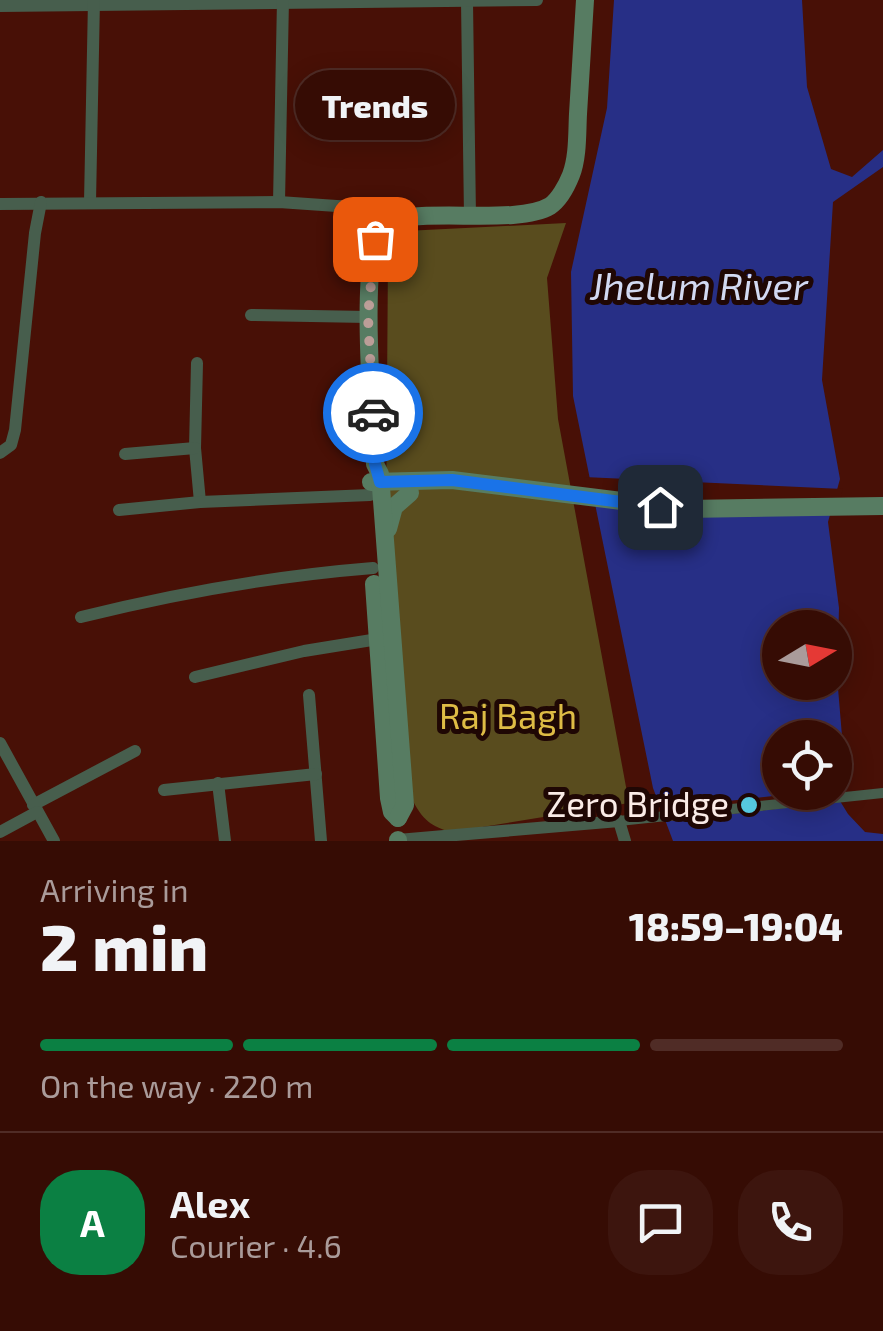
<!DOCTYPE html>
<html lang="en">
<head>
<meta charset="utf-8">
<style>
  :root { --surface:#360c04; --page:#3d150e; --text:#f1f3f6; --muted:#aa9b9a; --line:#502c26; --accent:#0b8043 }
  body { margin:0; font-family:"Exo 2",sans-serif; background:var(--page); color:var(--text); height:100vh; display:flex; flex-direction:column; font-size:38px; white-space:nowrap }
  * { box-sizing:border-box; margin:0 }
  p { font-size:32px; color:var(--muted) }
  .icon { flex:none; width:55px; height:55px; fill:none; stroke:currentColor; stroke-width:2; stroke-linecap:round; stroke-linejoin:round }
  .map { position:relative; height:841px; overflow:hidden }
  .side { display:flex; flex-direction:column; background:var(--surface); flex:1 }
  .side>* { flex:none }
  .needle { width:65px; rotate:80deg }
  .fabs { position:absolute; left:762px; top:610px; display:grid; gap:20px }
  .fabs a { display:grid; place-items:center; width:90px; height:90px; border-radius:50%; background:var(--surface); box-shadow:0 5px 25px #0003,0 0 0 2px var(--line); font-size:50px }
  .pin { position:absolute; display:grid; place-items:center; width:85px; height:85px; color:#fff; margin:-42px; border-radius:20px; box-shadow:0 5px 15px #0006 }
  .courier { position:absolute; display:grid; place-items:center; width:100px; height:100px; margin:-50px; border:8px solid #1a73e8; border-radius:50%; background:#fff; color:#222; box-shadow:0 2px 12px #0007 }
  .bubble { position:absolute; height:70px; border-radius:35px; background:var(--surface); box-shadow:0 5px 25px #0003,0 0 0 2px var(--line); font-size:32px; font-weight:800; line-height:70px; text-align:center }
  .overview em { font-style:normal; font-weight:800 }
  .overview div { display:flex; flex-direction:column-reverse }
  .overview { display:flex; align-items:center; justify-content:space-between; height:170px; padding:0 40px }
  h1 { font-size:65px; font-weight:800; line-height:75px }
  .bar { display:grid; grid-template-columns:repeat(4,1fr); gap:15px 10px; align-content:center; height:120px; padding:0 40px }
  .bar i { height:12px; border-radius:8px; background:var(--line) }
  .bar .selected { background:var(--accent) }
  .bar p { grid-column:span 4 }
  .line { display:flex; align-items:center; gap:25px; padding:0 40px; border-top:2px solid var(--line) }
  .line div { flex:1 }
  .round { display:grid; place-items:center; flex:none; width:105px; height:105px; border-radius:40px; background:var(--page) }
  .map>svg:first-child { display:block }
</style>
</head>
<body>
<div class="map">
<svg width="883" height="841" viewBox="0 0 883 841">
  <rect width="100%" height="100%" fill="#481006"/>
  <!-- green -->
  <path fill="#594c1e" d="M 566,223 L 547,278 L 558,419 L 629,803 L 451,832 C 432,827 422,819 413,801 L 386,527 L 388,255 L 405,231 Z"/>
  <!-- water -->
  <path fill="#272f86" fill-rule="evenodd" d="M 614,0 L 802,0 L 807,87 L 831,169 L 852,177 L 883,150 L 883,167 L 833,202 L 822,380 L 840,479 L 828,522 L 839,608 L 837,676 L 844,760 L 840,801 L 848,814 L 865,832 L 883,834 L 883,841 L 673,841 L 653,788 L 573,396 L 571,272 L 607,108 ZM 780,628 L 835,628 L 835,682 L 780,682 ZM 780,738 L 835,738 L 835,792 L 780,792 Z"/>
  <!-- pier -->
  <g fill="#481006">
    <path d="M 584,477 L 843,489 L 837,511 L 589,500 Z"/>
    <path d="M 846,787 L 846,801 L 661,822 L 656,809 L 800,793 L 835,792 L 835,788 Z"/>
  </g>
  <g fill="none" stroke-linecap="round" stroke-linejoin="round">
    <!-- pedestrian -->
    <path stroke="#475e4d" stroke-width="10" d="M 619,821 L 883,793"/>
    <!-- minor -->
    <g stroke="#475e4d" stroke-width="12">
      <path d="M 467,2 L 470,217"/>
      <path d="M 0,6 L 537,0"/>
      <path d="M 90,202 L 94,0"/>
      <path d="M 279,202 L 283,0"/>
      <path d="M 0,204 L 279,202 L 351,207 L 388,221"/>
      <path d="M 251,315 L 368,317"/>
      <path d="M 197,363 L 195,448 L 200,502"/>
      <path d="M 0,453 L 11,445 L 15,430 L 35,233 L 41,202"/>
      <path d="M 125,454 L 195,448"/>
      <path d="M 119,510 L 200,502 L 370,495"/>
      <path d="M 81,617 C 178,593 273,576 373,568"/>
      <path d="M 195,677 L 304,651 L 378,639"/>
      <path d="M 309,695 L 321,841"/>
      <path d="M 0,743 L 54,841"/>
      <path d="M 218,783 L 225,841"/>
      <path d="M 164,790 L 316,774"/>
      <path d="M 33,805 L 135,751"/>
      <path d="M 0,832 L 37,812"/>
      <path d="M 398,840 L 619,821 L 625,841"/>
    </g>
    <!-- secondary -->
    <g stroke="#577c62" stroke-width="18">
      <path d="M 371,482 L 452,480 L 686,509 L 883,506"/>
      <path d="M 388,529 L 394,507 L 410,493"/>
      <path d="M 374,584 L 389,798 L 392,812 L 398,818"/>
      <path d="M 398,818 L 405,805 L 380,474 L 375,464 C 373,422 359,258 380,229 C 399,202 513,228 550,206 C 559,200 567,185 571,175 C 578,157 577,133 578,114 C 580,76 583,38 585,0"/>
      <path d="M 398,840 L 398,841"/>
    </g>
  </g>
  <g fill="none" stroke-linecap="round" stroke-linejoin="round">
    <!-- done -->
    <path stroke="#bc9e98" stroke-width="10" stroke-dasharray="0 18" d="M 373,413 L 368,317 L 375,239"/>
    <!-- route -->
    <path stroke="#1a73e8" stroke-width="12" d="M 373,413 L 375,464 L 380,482 L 452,480 L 660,507"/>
  </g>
  <!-- markers -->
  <circle fill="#56c9e0" stroke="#1f0704" stroke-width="4" cx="749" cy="805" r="10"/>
  <g text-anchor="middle" stroke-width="10" stroke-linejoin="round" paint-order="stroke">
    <!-- park labels -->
    <g font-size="35" fill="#debc45" stroke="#1f0704">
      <text x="508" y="729">Raj Bagh</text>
    </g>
    <!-- poi labels -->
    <g font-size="35" fill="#faebe7" stroke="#1f0704" text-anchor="end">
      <text x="729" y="817">Zero Bridge</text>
    </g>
    <!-- water labels -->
    <g font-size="38" font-style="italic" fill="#d2d9f2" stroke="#1f0704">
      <text x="699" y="300">Jhelum River</text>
    </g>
  </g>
</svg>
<div class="fabs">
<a><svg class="needle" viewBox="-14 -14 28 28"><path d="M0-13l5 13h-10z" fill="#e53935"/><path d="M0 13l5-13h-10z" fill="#aa9b9a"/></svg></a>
<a><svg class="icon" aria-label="locate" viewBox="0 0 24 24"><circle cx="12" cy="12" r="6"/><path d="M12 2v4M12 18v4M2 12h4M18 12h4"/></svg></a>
</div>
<div class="pin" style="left:375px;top:239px;background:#ea580c"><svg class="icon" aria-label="bag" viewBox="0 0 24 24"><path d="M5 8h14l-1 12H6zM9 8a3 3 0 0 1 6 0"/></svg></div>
<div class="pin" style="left:660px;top:507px;background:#1f2937"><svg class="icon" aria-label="home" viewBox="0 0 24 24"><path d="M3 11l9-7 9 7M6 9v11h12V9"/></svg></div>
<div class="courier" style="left:373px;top:413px"><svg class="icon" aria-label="car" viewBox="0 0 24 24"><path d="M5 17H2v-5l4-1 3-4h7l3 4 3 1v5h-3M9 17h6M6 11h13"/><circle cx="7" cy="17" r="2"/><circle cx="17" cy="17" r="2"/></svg></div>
<div class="bubble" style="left:295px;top:70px;width:160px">Trends</div>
</div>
<section class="side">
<div class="overview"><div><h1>2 min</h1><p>Arriving in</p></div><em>18:59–19:04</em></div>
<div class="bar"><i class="selected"></i><i class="selected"></i><i class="selected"></i><i></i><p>On the way · 220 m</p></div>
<div class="line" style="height:180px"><b class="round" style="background:var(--accent);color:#fff">A</b><div><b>Alex</b><p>Courier · 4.6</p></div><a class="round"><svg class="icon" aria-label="chat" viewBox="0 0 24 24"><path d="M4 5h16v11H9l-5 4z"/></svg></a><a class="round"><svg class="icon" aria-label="phone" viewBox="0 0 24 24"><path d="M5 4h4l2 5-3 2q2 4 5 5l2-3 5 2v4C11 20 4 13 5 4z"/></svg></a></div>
</section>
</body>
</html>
